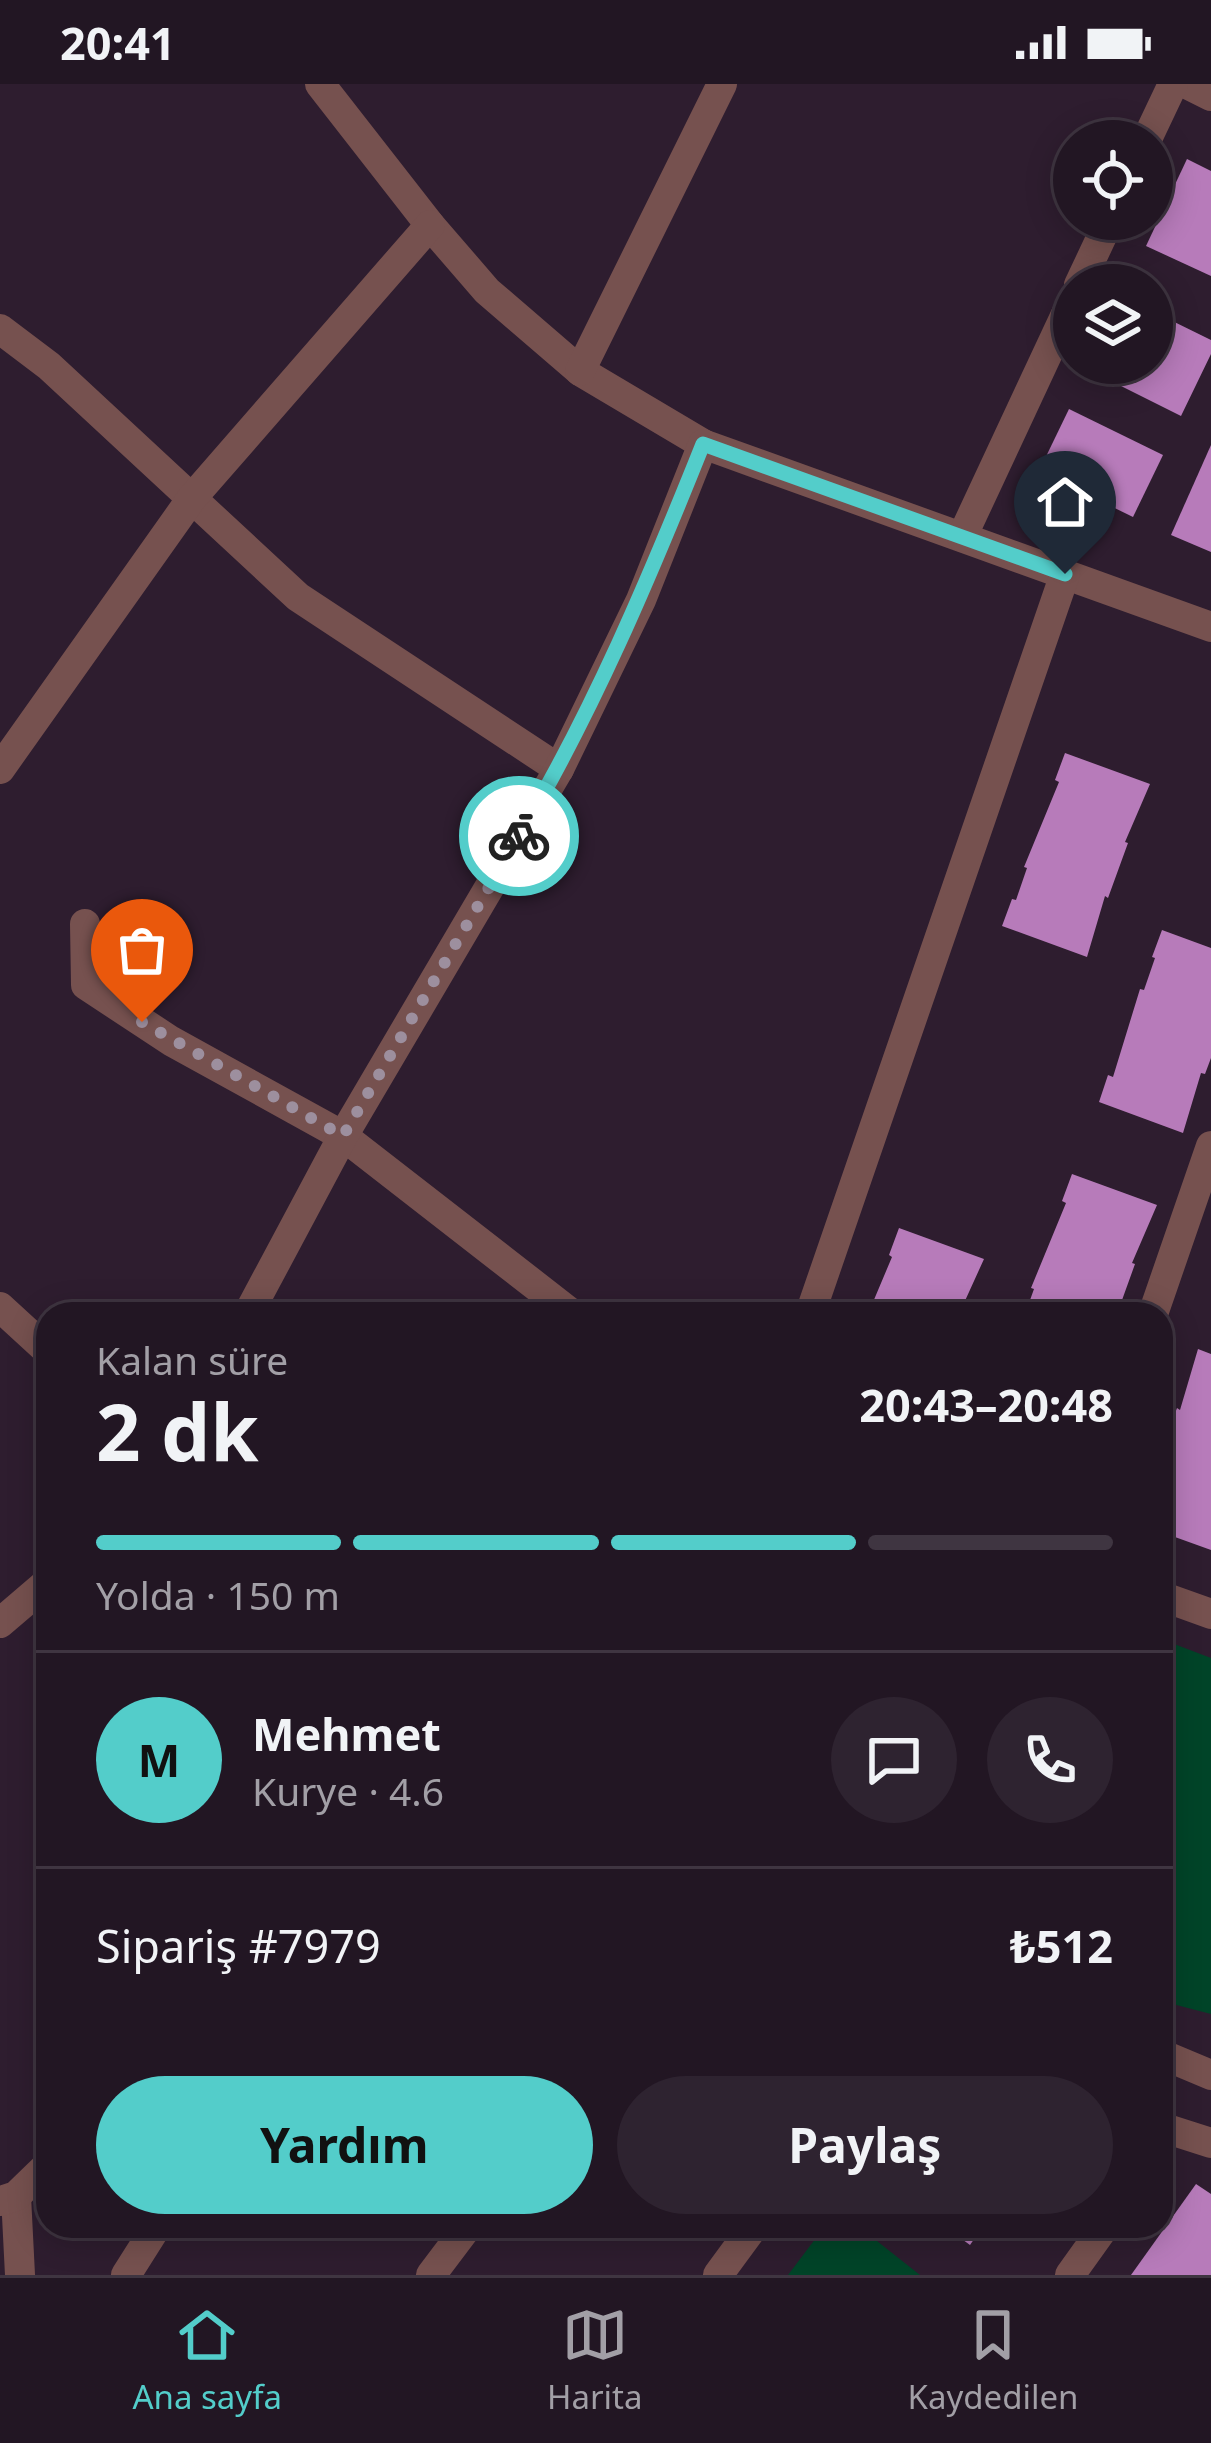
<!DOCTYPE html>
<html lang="tr">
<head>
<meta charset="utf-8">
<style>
  :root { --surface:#221623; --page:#2e2330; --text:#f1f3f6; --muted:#a29fa6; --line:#3f3541; --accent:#53cdca }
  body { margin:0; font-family:"Noto Sans",sans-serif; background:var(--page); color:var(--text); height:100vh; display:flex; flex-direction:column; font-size:45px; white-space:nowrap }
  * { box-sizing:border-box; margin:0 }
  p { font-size:39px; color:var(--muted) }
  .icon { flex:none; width:66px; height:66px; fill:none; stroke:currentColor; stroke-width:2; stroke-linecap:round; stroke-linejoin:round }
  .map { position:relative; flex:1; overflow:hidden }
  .panel { position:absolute; left:36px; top:1218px; width:1137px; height:936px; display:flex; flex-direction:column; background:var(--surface); border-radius:36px; box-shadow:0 6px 30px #0003,0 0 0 3px var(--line) }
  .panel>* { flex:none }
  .tools { position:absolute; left:1053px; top:36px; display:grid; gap:24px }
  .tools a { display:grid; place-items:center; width:120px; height:120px; border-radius:50%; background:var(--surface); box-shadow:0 6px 30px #0003,0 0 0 3px var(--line); font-size:60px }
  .pin { position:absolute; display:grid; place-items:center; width:102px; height:102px; color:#fff; margin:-123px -51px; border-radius:50% 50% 50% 0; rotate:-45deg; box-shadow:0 0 12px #0007 }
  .pin .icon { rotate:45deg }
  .courier { position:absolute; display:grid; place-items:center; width:120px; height:120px; margin:-60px; border:9px solid #53cdca; border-radius:50%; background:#fff; color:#222; box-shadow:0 3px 15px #0007 }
  .overview em { font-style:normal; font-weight:700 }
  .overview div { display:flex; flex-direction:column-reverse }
  .overview { display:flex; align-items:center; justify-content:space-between; height:204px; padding:0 60px }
  h1 { font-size:78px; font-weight:700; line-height:90px }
  .bar { display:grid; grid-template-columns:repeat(4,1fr); gap:18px 12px; align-content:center; height:144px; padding:0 60px }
  .bar i { height:15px; border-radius:9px; background:var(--line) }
  .bar .on { background:var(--accent) }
  .bar p { grid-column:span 4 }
  .line { display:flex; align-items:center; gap:30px; padding:0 60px; border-top:3px solid var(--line) }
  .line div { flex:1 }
  .round { display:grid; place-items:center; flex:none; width:126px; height:126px; border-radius:63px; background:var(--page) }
  .primary-button { display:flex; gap:24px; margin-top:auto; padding:24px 60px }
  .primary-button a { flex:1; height:138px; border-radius:72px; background:var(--accent); color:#111; font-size:48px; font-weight:700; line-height:138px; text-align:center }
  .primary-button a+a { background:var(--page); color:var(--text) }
  .status { display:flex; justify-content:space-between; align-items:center; height:84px; padding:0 60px; background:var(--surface); direction:ltr }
  .status svg { height:33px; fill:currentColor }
  .tabs { display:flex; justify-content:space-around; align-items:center; height:168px; border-top:3px solid var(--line); background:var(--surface); font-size:33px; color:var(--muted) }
  .tabs a { display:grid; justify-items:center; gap:6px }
  .tabs .on { color:var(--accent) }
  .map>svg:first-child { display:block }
</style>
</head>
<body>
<div class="status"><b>20:41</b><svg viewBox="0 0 49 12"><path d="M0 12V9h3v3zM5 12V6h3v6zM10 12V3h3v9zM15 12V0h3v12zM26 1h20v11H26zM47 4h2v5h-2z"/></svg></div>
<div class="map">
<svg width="1211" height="2191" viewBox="0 0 1211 2191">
  <rect width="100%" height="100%" fill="#2e1d2f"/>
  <!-- green -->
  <g fill="#004428">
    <path d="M 1161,1555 L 1211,1574 L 1211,1930 L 1161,1917 Z"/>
    <path d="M 825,2142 L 858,2142 L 920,2191 L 788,2191 Z"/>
  </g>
  <!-- building -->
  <g fill="#b77bba">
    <path d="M 1187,75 L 1211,87 L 1211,192 L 1146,162 Z"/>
    <path d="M 1152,227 L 1211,256 L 1211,270 L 1181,332 L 1091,287 L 1095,279 L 1152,279 Z"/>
    <path d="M 1069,325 L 1163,371 L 1133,433 L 1039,387 Z"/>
    <path d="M 1211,361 L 1211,468 L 1171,451 Z"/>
    <path d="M 1065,669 L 1150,700 L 1125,758 L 1128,759 L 1108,814 L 1105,812 L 1087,873 L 1002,842 L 1012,815 L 1016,816 L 1027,784 L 1024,783 L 1059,698 L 1055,696 Z"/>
    <path d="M 1162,846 L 1211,864 L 1211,974 L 1205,990 L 1201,989 L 1183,1049 L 1099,1018 L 1108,991 L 1113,993 L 1140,905 L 1144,906 L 1155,874 L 1152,873 Z"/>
    <path d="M 1072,1090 L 1157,1121 L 1132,1179 L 1135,1180 L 1117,1230 L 1025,1230 L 1034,1205 L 1031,1204 L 1066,1119 L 1062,1117 Z"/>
    <path d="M 899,1144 L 984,1175 L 959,1230 L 868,1230 L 892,1173 L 889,1171 Z"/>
    <path d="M 1198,1265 L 1211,1270 L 1211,1466 L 1161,1448 L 1161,1367 L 1177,1324 L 1180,1326 Z"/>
    <path d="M 1196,2100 L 1211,2110 L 1211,2191 L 1131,2191 Z"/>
    <path d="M 944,2142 L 983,2142 L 970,2161 Z"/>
  </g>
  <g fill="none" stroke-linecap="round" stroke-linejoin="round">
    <!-- minor -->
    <g stroke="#76514f" stroke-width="30">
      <path d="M 320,0 L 430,141 L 487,207 L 580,287 L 703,360 L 1211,543"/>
      <path d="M 1187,0 L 1211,12"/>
      <path d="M 1146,57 L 1173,0"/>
      <path d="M 1079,201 L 1110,135"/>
      <path d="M 0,245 L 49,282 L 298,513 L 559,685"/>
      <path d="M 580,287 L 722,0"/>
      <path d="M 962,453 L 1074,213"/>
      <path d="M 0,685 L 192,414 L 430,141"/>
      <path d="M 85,840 L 86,901 L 171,957 L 343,1052 L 572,1230"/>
      <path d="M 0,1223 L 48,1267"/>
      <path d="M 248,1230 L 343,1052 L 559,685 L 641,516 L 703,360"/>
      <path d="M 810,1230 L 1065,490"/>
      <path d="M 1153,1230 L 1211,1062"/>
      <path d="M 1161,1512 L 1211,1530"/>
      <path d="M 0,1539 L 48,1498"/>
      <path d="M 1161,1970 L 1211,1991"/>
      <path d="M 1161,2043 L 1211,2059"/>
      <path d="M 16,2112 L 20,2191"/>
      <path d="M 1,2117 L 16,2112 L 48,2081"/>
      <path d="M 126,2191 L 157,2142"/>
      <path d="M 431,2191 L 468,2142"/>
      <path d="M 718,2191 L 754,2142"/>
      <path d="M 1070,2191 L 1105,2142"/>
    </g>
  </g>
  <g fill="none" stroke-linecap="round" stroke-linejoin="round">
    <!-- done -->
    <path stroke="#9d8f9e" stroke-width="12" stroke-dasharray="0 21.6" d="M 142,938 L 343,1052 L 519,752"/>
    <!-- route -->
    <path stroke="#53cdca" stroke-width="15" d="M 519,752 C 593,627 649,495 703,360 L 1065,490"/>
  </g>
</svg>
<div class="tools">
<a><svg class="icon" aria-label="locate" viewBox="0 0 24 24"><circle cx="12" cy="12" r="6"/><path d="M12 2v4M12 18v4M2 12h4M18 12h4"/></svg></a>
<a><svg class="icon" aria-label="layers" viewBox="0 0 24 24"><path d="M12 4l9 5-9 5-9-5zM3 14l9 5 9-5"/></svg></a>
</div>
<div class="pin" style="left:142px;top:938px;background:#ea580c"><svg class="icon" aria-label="bag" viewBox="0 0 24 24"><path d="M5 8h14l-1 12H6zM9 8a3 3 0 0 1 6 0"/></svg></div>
<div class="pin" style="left:1065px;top:490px;background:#1f2937"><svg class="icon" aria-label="home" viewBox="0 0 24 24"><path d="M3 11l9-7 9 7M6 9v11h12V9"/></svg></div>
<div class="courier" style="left:519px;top:752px"><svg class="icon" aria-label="bike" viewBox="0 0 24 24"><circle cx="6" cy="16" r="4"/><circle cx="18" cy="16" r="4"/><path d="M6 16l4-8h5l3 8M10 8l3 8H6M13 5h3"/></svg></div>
<section class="panel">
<div class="overview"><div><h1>2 dk</h1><p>Kalan süre</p></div><em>20:43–20:48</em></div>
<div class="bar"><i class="on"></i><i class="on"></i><i class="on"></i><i></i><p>Yolda · 150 m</p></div>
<div class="line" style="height:216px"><b class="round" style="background:var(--accent);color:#111">M</b><div><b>Mehmet</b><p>Kurye · 4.6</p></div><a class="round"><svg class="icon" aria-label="chat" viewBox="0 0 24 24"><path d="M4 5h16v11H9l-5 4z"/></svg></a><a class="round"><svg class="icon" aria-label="phone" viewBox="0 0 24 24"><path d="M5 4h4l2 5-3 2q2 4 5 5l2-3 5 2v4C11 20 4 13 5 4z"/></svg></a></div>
<div class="line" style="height:156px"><div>Sipariş #7979</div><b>₺512</b></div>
<div class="primary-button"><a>Yardım</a><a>Paylaş</a></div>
</section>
</div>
<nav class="tabs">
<a class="on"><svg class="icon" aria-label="home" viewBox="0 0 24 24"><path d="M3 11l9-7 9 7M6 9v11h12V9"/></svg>Ana sayfa</a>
<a><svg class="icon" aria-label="map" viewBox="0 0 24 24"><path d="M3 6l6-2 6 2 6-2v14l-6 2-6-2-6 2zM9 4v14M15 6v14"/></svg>Harita</a>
<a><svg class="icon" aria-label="saved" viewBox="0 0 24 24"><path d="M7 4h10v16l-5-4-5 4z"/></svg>Kaydedilen</a>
</nav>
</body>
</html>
